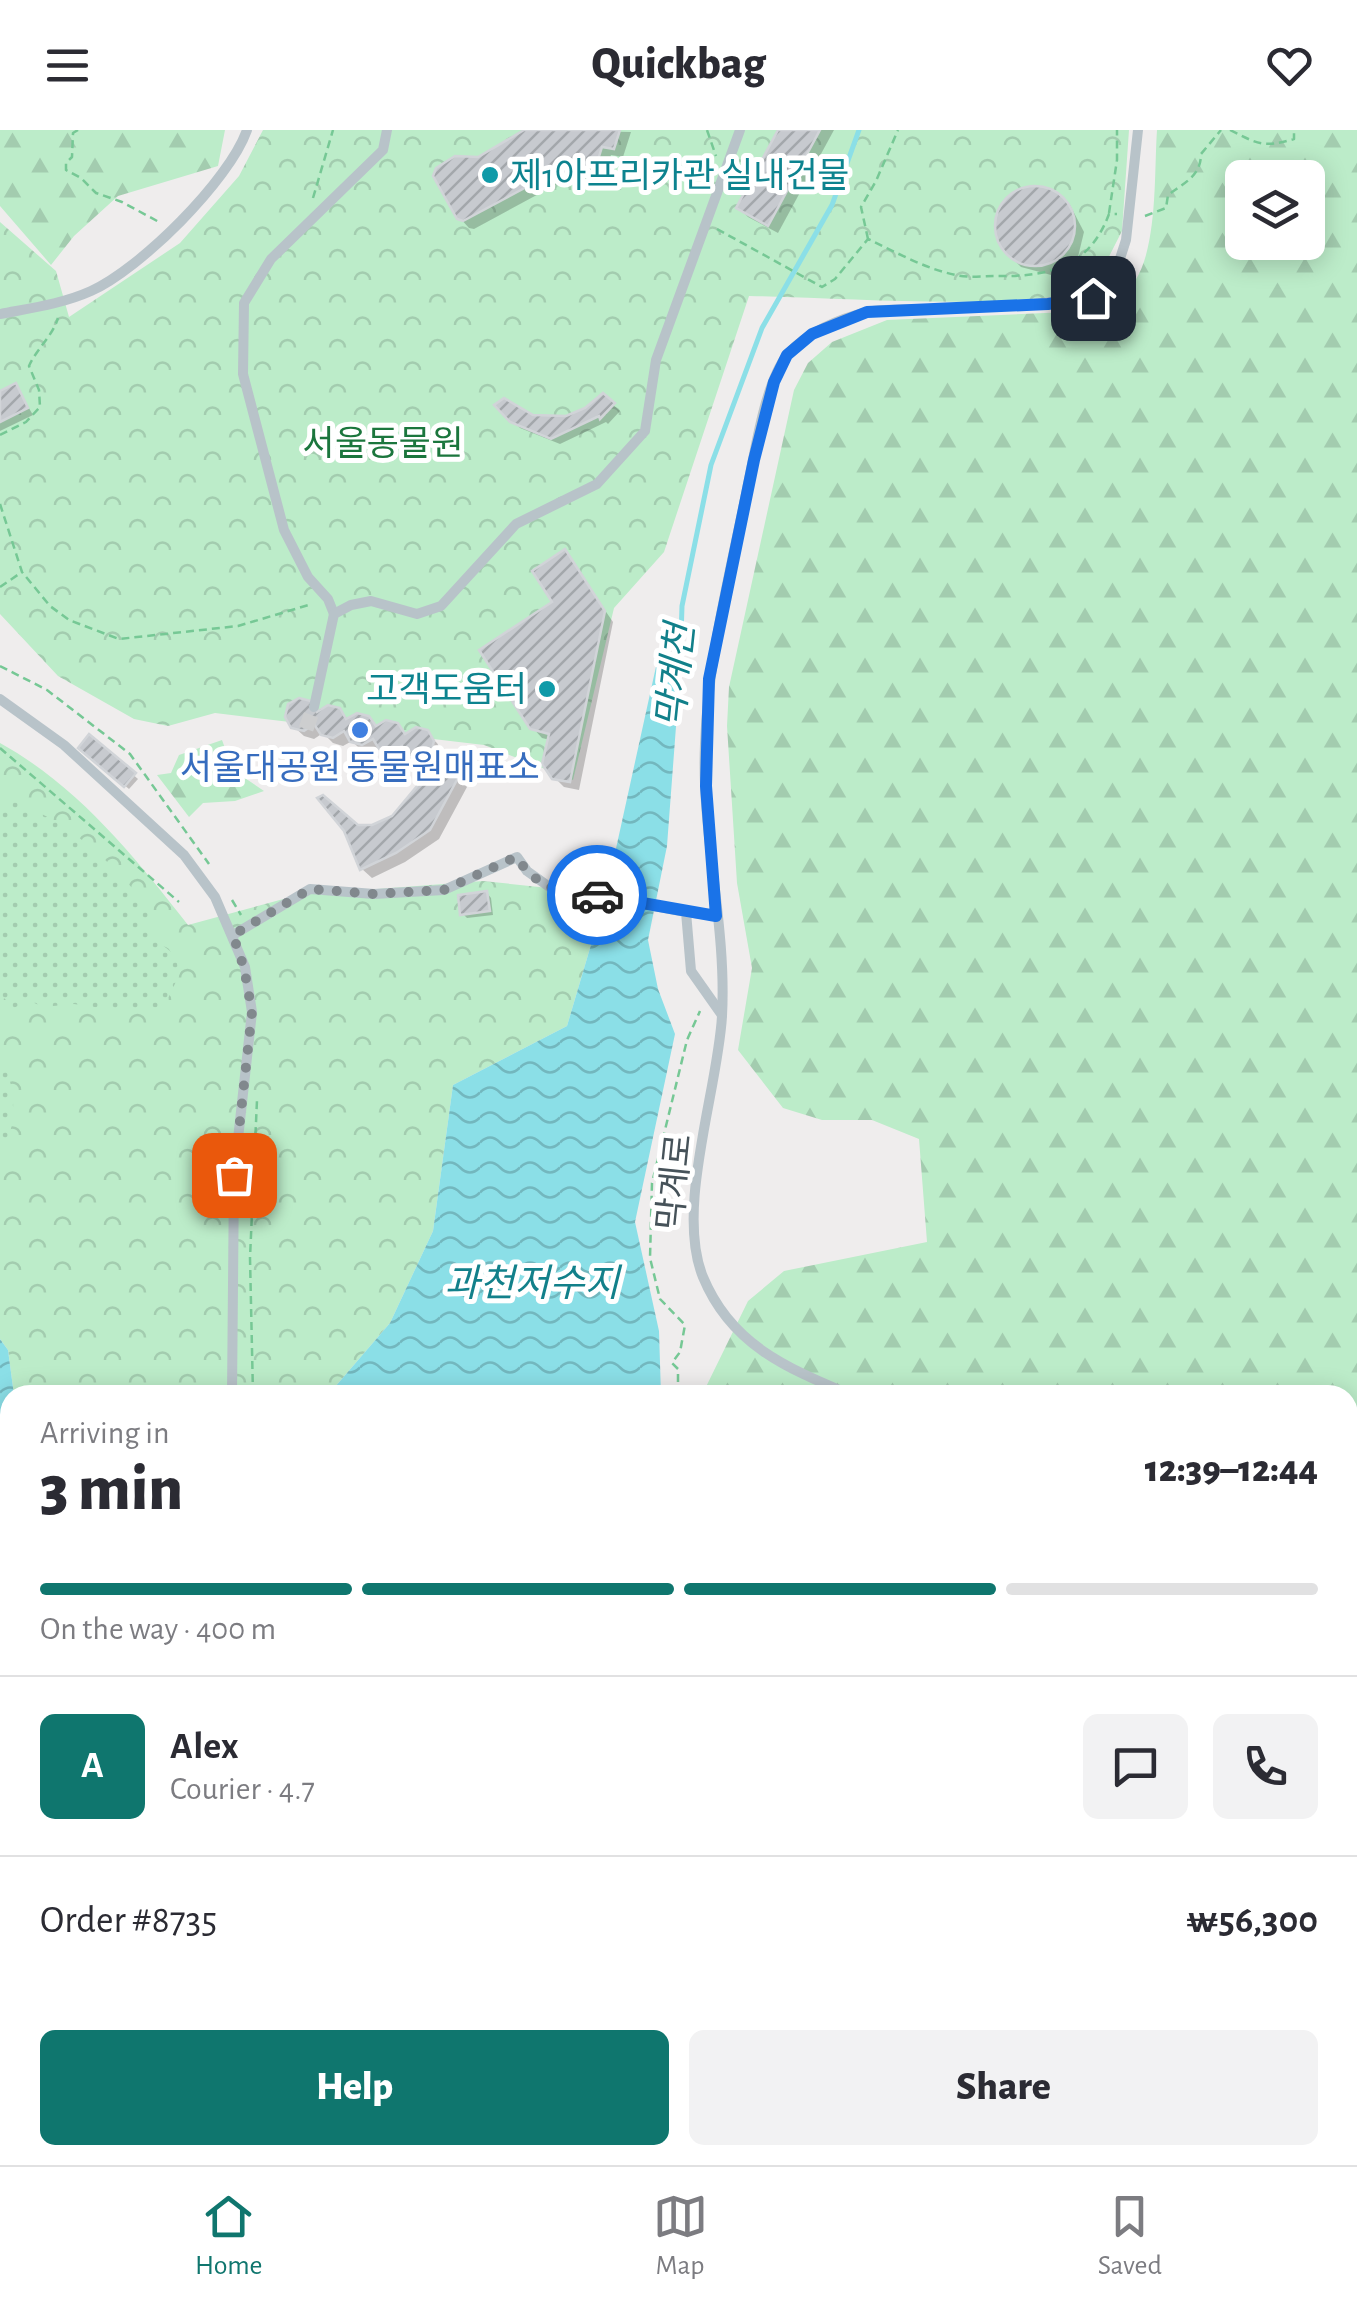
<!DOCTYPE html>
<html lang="en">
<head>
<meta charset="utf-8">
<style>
  :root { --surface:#fff; --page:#f2f2f3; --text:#2b2b33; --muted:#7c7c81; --line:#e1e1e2; --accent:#0f766e }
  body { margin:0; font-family:"Alegreya Sans","Noto Sans KR",sans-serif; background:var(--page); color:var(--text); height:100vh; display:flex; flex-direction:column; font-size:38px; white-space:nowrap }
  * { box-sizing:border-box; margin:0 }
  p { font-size:32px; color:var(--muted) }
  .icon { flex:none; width:55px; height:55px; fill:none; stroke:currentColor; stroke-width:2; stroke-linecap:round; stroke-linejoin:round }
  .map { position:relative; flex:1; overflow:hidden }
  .sheet { position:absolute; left:0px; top:1255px; width:1358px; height:780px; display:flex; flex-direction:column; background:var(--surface); border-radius:30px 30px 0 0; box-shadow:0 5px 25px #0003 }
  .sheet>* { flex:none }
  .fabs { position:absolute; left:1225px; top:30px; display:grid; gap:20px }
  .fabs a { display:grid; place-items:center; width:100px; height:100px; border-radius:15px; background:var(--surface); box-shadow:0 5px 25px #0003; font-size:50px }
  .pin { position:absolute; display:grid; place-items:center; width:85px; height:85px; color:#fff; margin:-42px; border-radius:20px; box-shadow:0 5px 15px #0006 }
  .courier { position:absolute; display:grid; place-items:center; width:100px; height:100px; margin:-50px; border:8px solid #1a73e8; border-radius:50%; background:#fff; color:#222; box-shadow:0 2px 12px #0007 }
  .headline em { font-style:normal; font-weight:800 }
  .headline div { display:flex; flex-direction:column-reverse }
  .headline { display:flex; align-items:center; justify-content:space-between; height:170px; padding:0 40px }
  h1 { font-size:65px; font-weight:800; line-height:75px }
  .bar { display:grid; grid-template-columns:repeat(4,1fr); gap:15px 10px; align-content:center; height:120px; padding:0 40px }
  .bar i { height:12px; border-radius:8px; background:var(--line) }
  .bar .on { background:var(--accent) }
  .bar p { grid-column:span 4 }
  .line { display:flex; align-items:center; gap:25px; padding:0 40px; border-top:2px solid var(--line) }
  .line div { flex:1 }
  .round { display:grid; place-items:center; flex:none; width:105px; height:105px; border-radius:15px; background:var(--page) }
  .button { display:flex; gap:20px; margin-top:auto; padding:20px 40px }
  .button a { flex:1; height:115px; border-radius:15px; background:var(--accent); color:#fff; font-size:40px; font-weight:800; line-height:115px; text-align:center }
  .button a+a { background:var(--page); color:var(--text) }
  header { display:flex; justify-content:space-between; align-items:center; height:130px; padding:0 40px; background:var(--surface); font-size:45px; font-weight:800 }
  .menu { display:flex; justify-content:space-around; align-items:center; height:140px; border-top:2px solid var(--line); background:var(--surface); font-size:28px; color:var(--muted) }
  .menu a { display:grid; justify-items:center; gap:5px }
  .menu .on { color:var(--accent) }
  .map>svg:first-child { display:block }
</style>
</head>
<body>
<header><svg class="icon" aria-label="menu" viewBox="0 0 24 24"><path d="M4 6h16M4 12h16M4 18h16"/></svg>Quickbag<svg class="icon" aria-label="heart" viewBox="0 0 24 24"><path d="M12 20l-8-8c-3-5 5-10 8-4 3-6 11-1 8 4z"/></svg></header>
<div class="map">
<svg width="1357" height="2035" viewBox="0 0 1357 2035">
  <defs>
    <pattern id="forest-firs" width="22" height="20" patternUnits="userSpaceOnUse" patternTransform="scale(2.5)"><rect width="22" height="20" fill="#bcecc9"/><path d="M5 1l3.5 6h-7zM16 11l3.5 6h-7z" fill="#a3ccaf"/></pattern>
    <pattern id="park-crowns" width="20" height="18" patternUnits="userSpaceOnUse" patternTransform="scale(2.5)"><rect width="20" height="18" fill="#bcecc9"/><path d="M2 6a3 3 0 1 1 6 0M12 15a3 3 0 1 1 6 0" fill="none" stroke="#a3ccaf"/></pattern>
    <pattern id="garden-dots" width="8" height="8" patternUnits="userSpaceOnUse" patternTransform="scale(2.5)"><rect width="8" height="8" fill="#bcecc9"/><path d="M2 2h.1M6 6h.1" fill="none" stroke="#a3ccaf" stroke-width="1.8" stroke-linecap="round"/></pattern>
    <pattern id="water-waves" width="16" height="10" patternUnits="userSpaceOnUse" patternTransform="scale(2.5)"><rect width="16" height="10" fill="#8bdfe7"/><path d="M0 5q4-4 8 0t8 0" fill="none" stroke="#73b7be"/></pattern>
    <pattern id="building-hatch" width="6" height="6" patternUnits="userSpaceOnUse" patternTransform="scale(2.5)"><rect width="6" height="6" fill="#c7cacf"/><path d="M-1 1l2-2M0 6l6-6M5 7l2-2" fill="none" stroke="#a3a7ab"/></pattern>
  </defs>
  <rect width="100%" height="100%" fill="#efeded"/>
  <!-- forest -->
  <g fill="url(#forest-firs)" fill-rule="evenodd">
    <path d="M 0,0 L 225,0 L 218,36 L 118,66 L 74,106 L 51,135 L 0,76 Z"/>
    <path d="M 1157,0 L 1357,0 L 1357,2035 L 528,2035 L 527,2025 L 1348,2025 L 1348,1265 L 702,1265 L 748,1171 L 784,1141 L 927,1112 L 919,1009 L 872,990 L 822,990 L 783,978 L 738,920 L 752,838 L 737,753 L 727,596 L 729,557 L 794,260 L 808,233 L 832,212 L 887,190 L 1068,182 L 1114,176 C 1120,168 1129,160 1135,151 C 1158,115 1154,43 1157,0 ZM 1242,48 L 1308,48 L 1308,112 L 1242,112 Z"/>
    <path d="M 222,610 L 233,640 L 264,661 L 235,671 L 203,673 L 189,687 L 157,645 L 171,643 L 179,625 Z"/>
    <path d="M 134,2025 L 218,2025 L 211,2035 L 151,2035 Z"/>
  </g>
  <!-- park -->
  <g fill="url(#park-crowns)">
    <path d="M 263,0 L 1129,0 L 1122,101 L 1091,162 C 983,180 859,168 749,166 L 664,422 L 614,478 L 573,650 L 484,615 L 215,583 L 168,596 L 134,589 L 58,546 L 0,484 L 0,92 L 56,141 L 69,187 L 180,113 L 239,46 Z"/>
    <path d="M 0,613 C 78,656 134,726 188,795 L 298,765 L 483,751 L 606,764 L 567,896 L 453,955 L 433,1101 L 390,1193 L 328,1265 L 14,1265 L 8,1220 L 0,1209 Z"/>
  </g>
  <!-- garden -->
  <g fill="url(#garden-dots)">
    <path d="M 0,667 C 70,689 108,729 155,784 L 149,805 L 174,824 L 180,843 L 164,877 L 113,880 L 74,874 L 43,877 L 28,870 L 14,878 L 0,864 Z"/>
    <path d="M 0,928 C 15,948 20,1001 0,1020 Z"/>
  </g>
  <!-- water -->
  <g fill="url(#water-waves)">
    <path d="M 659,523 L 681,530 L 667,716 L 648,810 L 658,859 L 675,904 L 635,1092 L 659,1201 L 661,1265 L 328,1265 L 390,1193 L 433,1101 L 453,955 L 567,896 L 606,764 Z"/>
    <path d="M 0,1209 L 8,1220 L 14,1265 L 10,1265 L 10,2025 L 68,2025 L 49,2033 L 0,2028 Z"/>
  </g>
  <!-- shadow -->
  <g fill="#0003">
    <path d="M 529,0 L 631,2 L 623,27 L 611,25 L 606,42 L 590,50 L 584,48 L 568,55 L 559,53 L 474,99 L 469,98 L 459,87 L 478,30 Z"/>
    <path d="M 781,0 L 834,0 L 778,103 L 748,87 L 739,78 Z"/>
    <path d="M 1030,57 L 1059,65 L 1070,75 L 1084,102 L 1077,131 L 1051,145 L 1021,137 L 1011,127 L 996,100 L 1004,71 Z"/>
    <path d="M 16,256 L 33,285 L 0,301 L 0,264 Z"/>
    <path d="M 603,266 L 620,281 L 608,294 L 606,292 L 560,314 L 520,298 L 497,275 L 544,290 L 576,285 Z"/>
    <path d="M 565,422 L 613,492 L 579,660 L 564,657 L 554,647 L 550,610 L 542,608 L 532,597 Z"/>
    <path d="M 309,574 L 319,583 L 339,581 L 349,590 L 378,598 L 397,595 L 407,605 L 426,603 L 437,613 L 442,622 L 440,633 L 467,657 L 439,709 L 405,732 L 372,748 L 362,739 L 357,698 L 373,697 L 393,688 L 420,657 L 429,638 L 421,635 L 411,625 L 402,631 L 391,628 L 381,618 L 373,623 L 362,621 L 352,611 L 343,616 L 333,613 L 323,603 L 314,609 L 304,606 L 293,596 Z"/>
    <path d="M 90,608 L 138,649 L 129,659 L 81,618 Z"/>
    <path d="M 487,763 L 491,768 L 493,785 L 467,788 L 463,784 Z"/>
    <path d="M 326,2025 L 510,2025 L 509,2035 L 337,2035 Z"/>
  </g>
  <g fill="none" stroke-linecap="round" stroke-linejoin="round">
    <!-- stream -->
    <path stroke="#8bdfe7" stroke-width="5" d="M 680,537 L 682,476 L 711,335 L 762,198 L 832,75 L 859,0"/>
  </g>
  <!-- building -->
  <g fill="url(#building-hatch)" stroke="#d1d4d8" stroke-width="2.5">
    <path d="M 524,0 L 620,0 L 614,19 L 602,17 L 597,33 L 580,42 L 573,40 L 557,47 L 549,45 L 463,91 L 457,89 L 433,46 L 436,38 L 455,26 L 478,27 Z"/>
    <path d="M 778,0 L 820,0 L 768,96 L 736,78 Z"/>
    <circle cx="1035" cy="96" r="40"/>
    <path d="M 16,253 L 28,278 L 0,292 L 0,261 Z"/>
    <path d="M 603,263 L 615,273 L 600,289 L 599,286 L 551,309 L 510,292 L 494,275 L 504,268 L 533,285 L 566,286 L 585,278 Z"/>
    <path d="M 565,419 L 605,481 L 570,652 L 552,649 L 542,634 L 549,604 L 530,599 L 479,520 L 552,472 L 532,441 Z"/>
    <path d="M 299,568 L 311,571 L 317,582 L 328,575 L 340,578 L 346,589 L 357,583 L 369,586 L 376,596 L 386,590 L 398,593 L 405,604 L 416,597 L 428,600 L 434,611 L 431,623 L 421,630 L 409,627 L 402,616 L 391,622 L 379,619 L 373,609 L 362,615 L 350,612 L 344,601 L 333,608 L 321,605 L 314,594 L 304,601 L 291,598 L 285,587 L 288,574 Z"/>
    <path d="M 89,604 L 136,643 L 124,657 L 78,618 Z"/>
    <path d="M 431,628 L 441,631 L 447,641 L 459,646 L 430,700 L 396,723 L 360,740 L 344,701 L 317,668 L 323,665 L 358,695 L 372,695 L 392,686 L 417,656 Z"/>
    <path d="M 487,761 L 490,781 L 460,785 L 458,765 Z"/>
    <path d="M 324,2025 L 502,2025 L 499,2035 L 338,2035 Z"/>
  </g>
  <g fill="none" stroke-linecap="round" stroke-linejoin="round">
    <!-- pedestrian-tunnel -->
    <path stroke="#cdcecf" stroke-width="15" stroke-dasharray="15 8" stroke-linecap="butt" d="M 306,599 L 314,577"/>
    <!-- path -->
    <g stroke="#76c895" stroke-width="2.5" stroke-dasharray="8 5" stroke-linecap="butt">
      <path d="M 78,0 L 73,3 L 72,27 L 66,33 L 66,40 L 81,48 L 96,63 L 122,72 L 159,92"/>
      <path d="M 707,0 L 716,26"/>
      <path d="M 1230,0 C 1258,14 1263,18 1294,9 L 1294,0"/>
      <path d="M 313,68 L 333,0"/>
      <path d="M 1109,83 L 1117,30 L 1117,0"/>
      <path d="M 1145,86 L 1166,78 L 1168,65 C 1184,53 1201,46 1201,24 L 1221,0"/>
      <path d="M 717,99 L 822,157 L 835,149 L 868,109 C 896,122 925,139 956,145 C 968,148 983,146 995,146 C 1048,147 1089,138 1109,84 L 1117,84"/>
      <path d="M 868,109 L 861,77 L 876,51 L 898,0"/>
      <path d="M 0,305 L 26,292 L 40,277 L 39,260 L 29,236 C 37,218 52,207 58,188"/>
      <path d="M 0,374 L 22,442 L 50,476 L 69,490 L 119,509 L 238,496 L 312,474"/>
      <path d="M 0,457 L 19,444"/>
      <path d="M 0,536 L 47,560 L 130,624 L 209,734"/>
      <path d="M 0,618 L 179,772"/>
      <path d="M 232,770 L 241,785"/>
      <path d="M 253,1265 L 250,1128 L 257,970"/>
      <path d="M 678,1265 L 678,1239 L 672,1233 L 680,1222 L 685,1195 L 660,1169 L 650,1128 L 652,1053 L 687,910 L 700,881"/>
      <path d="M 1348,1352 L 1357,1346"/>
      <path d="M 1348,1476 L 1357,1492"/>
      <path d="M 1348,1645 L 1357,1647"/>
      <path d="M 1348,1775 L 1357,1737"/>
      <path d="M 1173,2025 L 1175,2035"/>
      <path d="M 172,2035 L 177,2030"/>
      <path d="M 292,2035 L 294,2025"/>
    </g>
    <!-- service -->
    <g stroke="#b8c3c9" stroke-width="10">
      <path d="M 0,184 C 31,178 62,174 91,161 C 140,139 229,51 247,0"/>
      <path d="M 334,484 L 328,469 L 308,447 L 284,400 L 243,244 L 244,173 L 271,129 L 383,20 L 387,0"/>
      <path d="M 0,569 L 64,615 L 184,725 L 215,767 L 245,837 L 252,882 L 234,1045 L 232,1265"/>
      <path d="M 314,577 L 334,484 L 351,475 L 371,471 L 417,484 L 441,476 L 516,394 L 597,354 L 645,301 L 656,230 L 740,0"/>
      <path d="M 686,782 L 716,786"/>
      <path d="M 233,805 L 310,759 L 374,764 L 444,760 L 517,727 L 527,741 L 555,761 L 596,765 L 686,782 L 691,841 L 722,885"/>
      <path d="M 851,1265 C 787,1238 731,1215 703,1147 C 675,1079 718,960 722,886 C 727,795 701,705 705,614 C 708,526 731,440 748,354 C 756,318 765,252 788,224 C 805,203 841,188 867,182 C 888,178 913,180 935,179 C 988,177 1041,175 1093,167 L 1116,141 L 1126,110 L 1138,0"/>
      <path d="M 526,2025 L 527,2035"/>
      <path d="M 251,2035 L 256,2025"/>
    </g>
  </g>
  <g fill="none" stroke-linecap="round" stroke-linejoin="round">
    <!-- done -->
    <path stroke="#81888d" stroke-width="10" stroke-dasharray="0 18" d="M 234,1045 L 252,882 L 244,838 L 233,805 L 310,759 L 374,764 L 444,760 L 516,727 C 542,762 558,761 597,765"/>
    <!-- route -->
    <path stroke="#1a73e8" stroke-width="12" d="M 597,765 L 716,786 L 706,656 L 709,549 L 754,330 L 774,252 L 787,225 L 812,204 L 867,182 L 1048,174 L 1093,168"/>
  </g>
  <!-- markers -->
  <g fill="#0f9aa8" stroke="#fff" stroke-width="4">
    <circle cx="490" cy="45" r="10"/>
    <circle cx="547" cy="559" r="10"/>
  </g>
  <circle fill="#3f7fe0" stroke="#fff" stroke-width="4" cx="360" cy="600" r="10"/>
  <g text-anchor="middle" stroke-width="10" stroke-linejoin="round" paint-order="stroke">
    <!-- culture labels -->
    <g font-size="35" fill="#0d838f" stroke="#fff" text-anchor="start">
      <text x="510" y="57">제1아프리카관 실내건물</text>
      <text x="527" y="571" text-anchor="end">고객도움터</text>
    </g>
    <!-- park labels -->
    <g font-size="35" fill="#1b763d" stroke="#fff">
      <text x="383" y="325">서울동물원</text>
    </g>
    <!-- shop labels -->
    <g font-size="35" fill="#366cbe" stroke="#fff">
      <text x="360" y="649">서울대공원 동물원매표소</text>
    </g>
    <!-- street labels -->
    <g font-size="35" fill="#465259" stroke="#fff">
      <text transform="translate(674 1052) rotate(-84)" y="12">막계로</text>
    </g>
    <!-- water labels -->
    <g font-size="38" font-style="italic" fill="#12808a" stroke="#fff">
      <text transform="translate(675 546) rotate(-84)" y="13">막계천</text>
      <text x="532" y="1166">과천저수지</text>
    </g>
  </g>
</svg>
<div class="fabs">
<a><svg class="icon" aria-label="layers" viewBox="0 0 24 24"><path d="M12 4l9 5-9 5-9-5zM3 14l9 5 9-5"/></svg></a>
</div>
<div class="pin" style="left:234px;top:1045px;background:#ea580c"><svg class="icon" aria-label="bag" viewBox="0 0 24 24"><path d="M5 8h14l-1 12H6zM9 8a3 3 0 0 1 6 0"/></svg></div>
<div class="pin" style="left:1093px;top:168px;background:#1f2937"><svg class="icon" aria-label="home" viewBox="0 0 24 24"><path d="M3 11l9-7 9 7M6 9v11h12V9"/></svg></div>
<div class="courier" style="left:597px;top:765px"><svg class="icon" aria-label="car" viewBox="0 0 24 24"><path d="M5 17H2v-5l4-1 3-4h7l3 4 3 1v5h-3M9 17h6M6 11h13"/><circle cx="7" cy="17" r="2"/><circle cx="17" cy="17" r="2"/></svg></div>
<section class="sheet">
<div class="headline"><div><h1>3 min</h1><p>Arriving in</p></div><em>12:39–12:44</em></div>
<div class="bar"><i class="on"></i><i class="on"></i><i class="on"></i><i></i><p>On the way · 400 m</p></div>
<div class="line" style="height:180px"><b class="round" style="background:var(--accent);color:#fff">A</b><div><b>Alex</b><p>Courier · 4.7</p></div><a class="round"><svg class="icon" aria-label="chat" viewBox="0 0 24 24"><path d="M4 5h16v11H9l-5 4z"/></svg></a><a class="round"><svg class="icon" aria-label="phone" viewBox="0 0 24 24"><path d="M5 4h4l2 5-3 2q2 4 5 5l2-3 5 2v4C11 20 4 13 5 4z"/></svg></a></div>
<div class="line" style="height:130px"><div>Order #8735</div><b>₩56,300</b></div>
<div class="button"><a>Help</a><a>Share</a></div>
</section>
</div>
<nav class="menu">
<a class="on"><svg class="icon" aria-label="home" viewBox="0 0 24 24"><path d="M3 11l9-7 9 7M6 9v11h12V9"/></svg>Home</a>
<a><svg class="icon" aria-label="map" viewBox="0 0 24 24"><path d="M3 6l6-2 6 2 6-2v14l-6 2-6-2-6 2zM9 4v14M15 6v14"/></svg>Map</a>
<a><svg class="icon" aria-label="saved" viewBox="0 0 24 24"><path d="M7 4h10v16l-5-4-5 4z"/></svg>Saved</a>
</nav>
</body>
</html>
